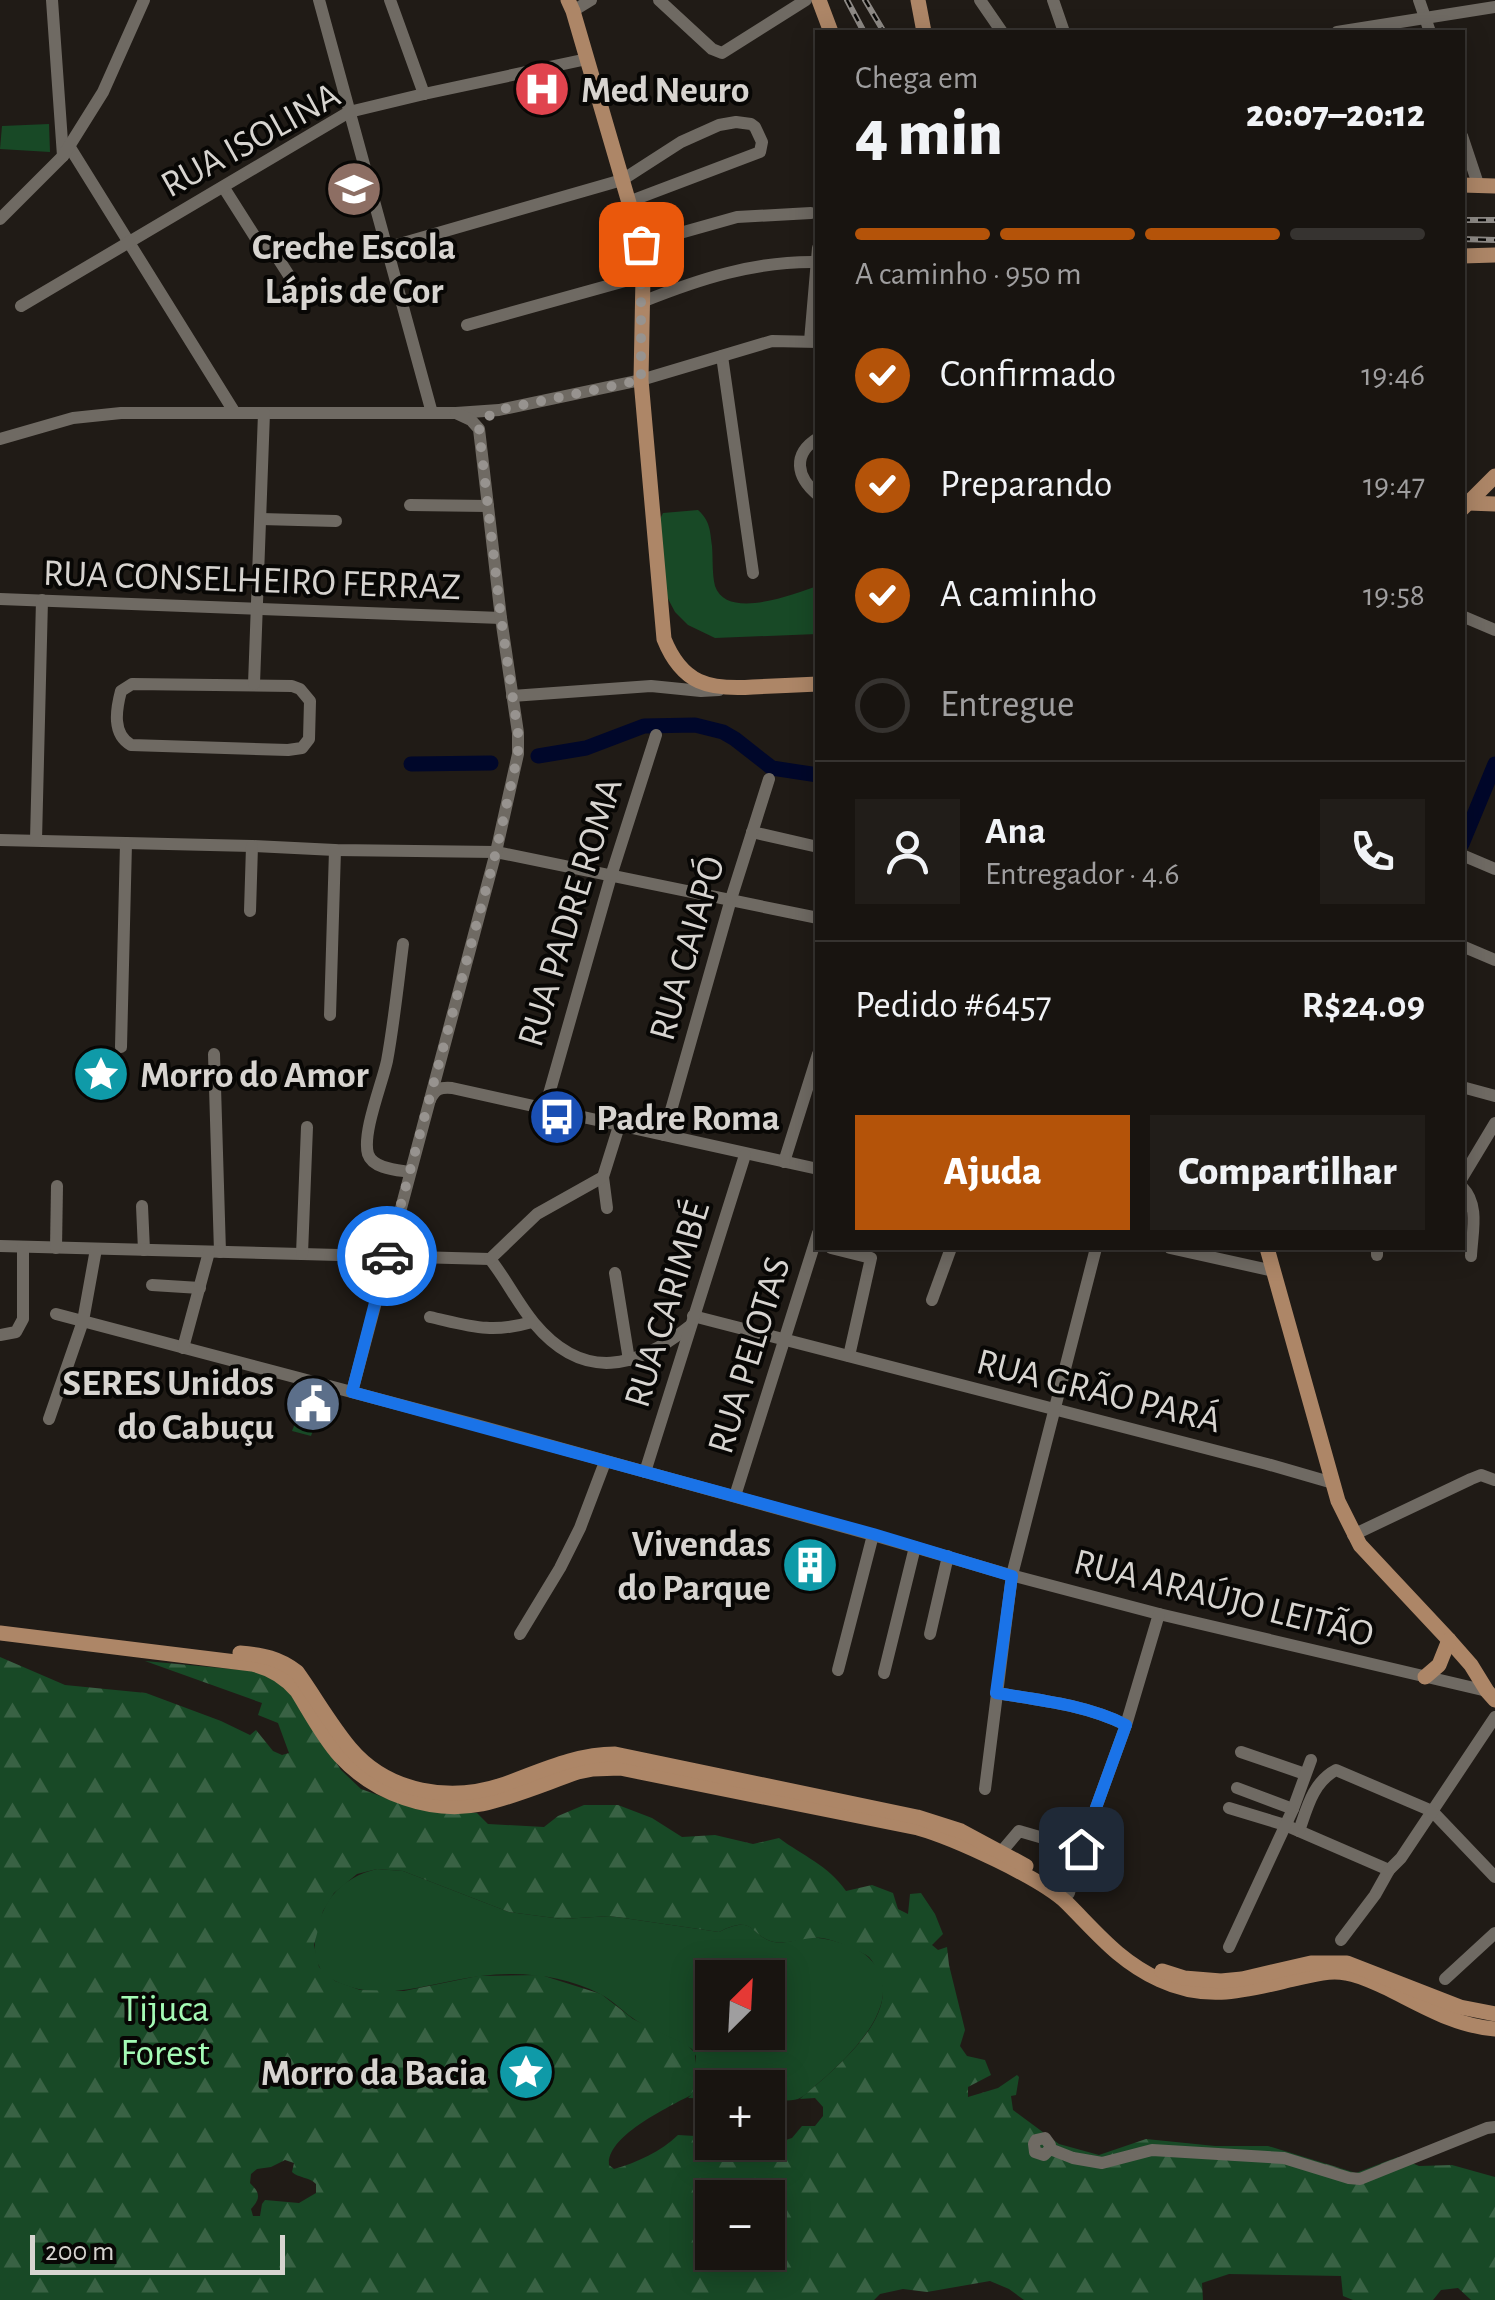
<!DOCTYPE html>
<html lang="pt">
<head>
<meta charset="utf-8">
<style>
  :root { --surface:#181410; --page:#211d19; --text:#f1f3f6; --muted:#9f9e9f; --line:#363330; --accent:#b45309 }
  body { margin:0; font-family:"Alegreya Sans",sans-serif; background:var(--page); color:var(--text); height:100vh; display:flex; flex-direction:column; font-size:38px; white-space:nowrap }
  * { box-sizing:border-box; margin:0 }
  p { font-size:32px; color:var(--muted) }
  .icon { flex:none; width:55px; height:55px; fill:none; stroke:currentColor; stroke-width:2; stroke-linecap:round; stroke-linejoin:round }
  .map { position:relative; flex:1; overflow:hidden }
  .drawer { position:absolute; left:815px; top:30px; width:650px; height:1220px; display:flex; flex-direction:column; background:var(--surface); border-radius:0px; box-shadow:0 5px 25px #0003,0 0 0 2px var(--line) }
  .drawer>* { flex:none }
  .needle { width:65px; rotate:24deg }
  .tools { position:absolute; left:695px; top:1960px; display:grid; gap:20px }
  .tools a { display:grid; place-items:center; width:90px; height:90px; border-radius:0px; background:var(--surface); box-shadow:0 5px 25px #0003,0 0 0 2px var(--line); font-size:50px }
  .scale { position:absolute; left:30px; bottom:25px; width:255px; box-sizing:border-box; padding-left:10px; border:5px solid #d7d4d0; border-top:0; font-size:28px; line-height:35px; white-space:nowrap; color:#d7d4d0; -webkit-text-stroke:8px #080705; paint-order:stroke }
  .pin { position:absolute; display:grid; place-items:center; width:85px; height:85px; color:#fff; margin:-42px; border-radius:20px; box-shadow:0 5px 15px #0006 }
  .courier { position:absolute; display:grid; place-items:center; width:100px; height:100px; margin:-50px; border:8px solid #1a73e8; border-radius:50%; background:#fff; color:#222; box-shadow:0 2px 12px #0007 }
  .summary em { font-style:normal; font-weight:800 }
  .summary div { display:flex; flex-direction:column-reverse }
  .summary { display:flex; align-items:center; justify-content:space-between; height:170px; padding:0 40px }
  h1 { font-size:65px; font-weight:800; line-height:75px }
  .bar { display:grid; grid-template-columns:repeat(4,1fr); gap:15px 10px; align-content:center; height:120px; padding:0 40px }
  .bar i { height:12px; border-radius:8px; background:var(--line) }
  .bar .current { background:var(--accent) }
  .bar p { grid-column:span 4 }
  .line { display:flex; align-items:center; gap:25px; padding:0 40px; border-top:2px solid var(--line) }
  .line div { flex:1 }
  .round { display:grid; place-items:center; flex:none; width:105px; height:105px; border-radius:0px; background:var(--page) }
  ol { padding:0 40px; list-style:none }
  li { display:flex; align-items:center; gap:30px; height:110px }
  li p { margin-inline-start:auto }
  li .icon { padding:10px; border-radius:50%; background:var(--accent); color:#fff; stroke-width:4 }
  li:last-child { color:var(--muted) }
  li i { width:55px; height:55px; border:5px solid var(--line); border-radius:50% }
  .cta { display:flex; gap:20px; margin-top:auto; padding:20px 40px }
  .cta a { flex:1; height:115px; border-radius:0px; background:var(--accent); color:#fff; font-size:40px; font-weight:800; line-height:115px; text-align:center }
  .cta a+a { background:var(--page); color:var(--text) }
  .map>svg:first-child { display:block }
</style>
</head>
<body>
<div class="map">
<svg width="1495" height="2300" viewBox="0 0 1495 2300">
  <defs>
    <pattern id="forest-firs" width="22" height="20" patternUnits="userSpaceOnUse" patternTransform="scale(2.5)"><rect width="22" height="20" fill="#184926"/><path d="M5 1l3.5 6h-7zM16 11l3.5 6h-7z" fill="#396244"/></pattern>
  </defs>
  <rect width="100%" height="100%" fill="#201b16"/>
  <!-- green -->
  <g fill="#184926" fill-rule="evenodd">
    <path d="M 49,124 L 50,152 L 0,149 L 2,126 Z"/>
    <path d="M 698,510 C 710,521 710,530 712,546 C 713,558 712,574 715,586 C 727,621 794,594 817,586 L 817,634 L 715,638 L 688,625 L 675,612 L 666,595 L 660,519 L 663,513 Z"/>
    <path d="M 308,1390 L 327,1395 L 311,1436 L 292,1431 Z"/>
    <path d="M 377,1869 L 403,1871 L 509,1912 L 562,1919 L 610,1916 L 719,1932 C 756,1913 750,1937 774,1942 C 785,1944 794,1940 805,1938 C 821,1935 858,1946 869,1958 C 910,1998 852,2054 822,2080 C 815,2085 806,2096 798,2099 C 790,2101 777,2101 768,2102 L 768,2088 L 712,2088 L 712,2099 L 688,2098 L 691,2095 L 696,2056 L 692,2049 C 675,2038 655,2032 637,2021 C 624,2013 614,2001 600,1994 C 564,1975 520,1971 481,1976 C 435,1981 390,2002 345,1985 C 336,1982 324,1976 320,1968 C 308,1948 319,1913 332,1896 C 344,1881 360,1873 377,1869 ZM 712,1978 L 768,1978 L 768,2032 L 712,2032 Z"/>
  </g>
  <!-- forest -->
  <path fill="url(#forest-firs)" fill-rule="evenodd" d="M 0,1657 L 65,1685 L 146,1693 L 221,1721 L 250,1735 L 256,1730 L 273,1751 L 282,1755 L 289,1753 L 278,1723 L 258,1715 L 262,1703 L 145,1661 L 253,1671 L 271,1676 L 288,1690 L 341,1770 L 361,1789 L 411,1807 L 439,1812 L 477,1813 L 488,1824 L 544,1827 L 558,1816 L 584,1805 L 618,1805 L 652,1818 L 682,1837 L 715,1835 L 753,1844 L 779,1838 C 803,1856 828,1865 846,1891 L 872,1885 L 893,1893 L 898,1909 L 908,1914 L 910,1894 L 921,1893 L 935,1914 L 943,1934 L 932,1945 L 938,1950 L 947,1947 L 949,1965 L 965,2030 L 960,2046 L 967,2056 L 985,2060 L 991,2075 L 968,2087 L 968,2097 L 998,2088 L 1017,2075 L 1019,2077 L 1016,2095 L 1011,2096 L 1013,2110 L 1059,2144 L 1099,2155 L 1146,2139 L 1215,2146 L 1268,2146 L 1356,2173 L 1398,2157 L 1419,2166 L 1452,2165 L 1495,2177 L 1495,2300 L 1471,2300 L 1458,2288 L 1441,2290 L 1433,2300 L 1353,2300 L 1343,2296 L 1341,2276 L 1229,2274 L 1202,2283 L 1203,2300 L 1024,2300 L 1009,2289 L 990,2281 L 927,2292 L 903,2289 L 880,2294 L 874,2300 L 0,2300 ZM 377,1869 L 403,1871 L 509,1912 L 562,1919 L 610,1916 L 719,1932 C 755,1913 750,1937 774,1942 C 792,1945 809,1934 827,1939 C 836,1941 863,1952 869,1957 C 873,1961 875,1966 877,1971 C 904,2016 830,2073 800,2099 L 815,2098 L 823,2107 L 823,2116 L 815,2126 L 802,2126 L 792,2138 L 776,2143 L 712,2142 L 712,2137 L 678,2135 C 662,2151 636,2163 614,2169 L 609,2165 C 606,2136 669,2107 691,2095 L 695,2086 L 695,2053 L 687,2045 L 633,2019 L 601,1994 L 541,1975 L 478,1976 L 404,1991 L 360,1990 L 335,1981 L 319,1967 L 314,1945 L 323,1911 L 334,1893 L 357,1874 ZM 285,2160 L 294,2163 L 292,2172 C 298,2178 310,2177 316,2184 L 316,2193 L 299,2203 L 265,2200 L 262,2204 L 260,2216 L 253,2216 L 251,2209 C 261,2198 260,2193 250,2183 L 251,2174 L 257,2169 L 271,2167 ZM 712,2198 L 768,2198 L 768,2252 L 712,2252 Z"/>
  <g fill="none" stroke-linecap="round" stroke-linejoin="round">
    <!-- river -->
    <g stroke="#00072a" stroke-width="15">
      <path d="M 538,756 L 586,748 L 644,726 L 695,725 L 723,732 L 735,739 L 772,768 L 818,775"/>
      <path d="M 411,764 L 491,763"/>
      <path d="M 1462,844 L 1495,764"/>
    </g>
    <!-- minor -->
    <g stroke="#6f6a63" stroke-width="12">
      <path d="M 52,0 L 63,156"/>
      <path d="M 319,0 L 432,413"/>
      <path d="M 390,0 L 424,94"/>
      <path d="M 659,0 L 712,49 L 722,53 L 806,0"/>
      <path d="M 980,0 L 1002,32"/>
      <path d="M 1053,0 L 1064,32"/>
      <path d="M 1419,0 L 1430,32"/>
      <path d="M 573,11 L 591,0"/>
      <path d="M 1337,32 L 1495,7"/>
      <path d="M 1462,136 L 1479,187"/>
      <path d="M 69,146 L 235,413"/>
      <path d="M 224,188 L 257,240 L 272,249 L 290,277"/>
      <path d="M 0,219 L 63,156 L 103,92 L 144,0"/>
      <path d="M 641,244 L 737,217 L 811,213"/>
      <path d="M 386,248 L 622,180 L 681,142 L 719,125 L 736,122 L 751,124 L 755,127 L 762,142 L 760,152 L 628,202"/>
      <path d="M 642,302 C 699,279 755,261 816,262"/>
      <path d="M 21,306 L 349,112 L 424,94 L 587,59"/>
      <path d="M 467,325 L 643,276"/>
      <path d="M 810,341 L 818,248"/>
      <path d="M 722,356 L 753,573"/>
      <path d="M 818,438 C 792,454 796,477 818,495"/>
      <path d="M 0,439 L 73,418 L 121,413 L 456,413 L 499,410 L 641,380 L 772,341 L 818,342"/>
      <path d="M 410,505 L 488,506"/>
      <path d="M 261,519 L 336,521"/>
      <path d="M 0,599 L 501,618"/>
      <path d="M 1462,616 L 1495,630"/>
      <path d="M 132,684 L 292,686 L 300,689 L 310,701 L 309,739 L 302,748 L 288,750 L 131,745 C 112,734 116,710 121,691 Z"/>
      <path d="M 254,684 L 264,413"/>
      <path d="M 512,696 L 651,686 L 701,691 L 719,690"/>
      <path d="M 752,832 L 818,847"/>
      <path d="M 0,840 L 252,846 L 335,850 L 496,852 L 818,918"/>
      <path d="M 36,840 L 42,600"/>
      <path d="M 1462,855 L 1495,869"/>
      <path d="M 250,911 L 252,846"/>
      <path d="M 403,944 C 398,983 394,1023 387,1061 C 382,1084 362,1133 368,1154 C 373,1169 398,1170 410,1172"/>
      <path d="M 1462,946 L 1495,960"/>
      <path d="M 330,1015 L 335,850"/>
      <path d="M 121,1047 L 126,843"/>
      <path d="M 214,1054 L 220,1252"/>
      <path d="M 1462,1087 L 1495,1096"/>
      <path d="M 430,1100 C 435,1089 440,1087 452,1088 L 818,1169"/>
      <path d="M 545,1108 L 611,876 L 656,735"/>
      <path d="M 664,1135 L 731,899 L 769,779"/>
      <path d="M 784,1162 L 818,1054"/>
      <path d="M 603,1177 L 607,1208"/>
      <path d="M 1462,1178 L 1495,1123"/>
      <path d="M 1462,1187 C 1480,1205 1472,1233 1471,1256"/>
      <path d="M 142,1206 L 144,1250"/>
      <path d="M 0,1246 L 490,1259"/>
      <path d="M 56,1248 L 57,1186"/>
      <path d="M 831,1248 L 871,1258 L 849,1356"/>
      <path d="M 1170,1248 L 1274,1271"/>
      <path d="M 302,1254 L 307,1127"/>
      <path d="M 1377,1255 L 1377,1248"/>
      <path d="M 490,1259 C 506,1279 518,1304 534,1323 C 584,1383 637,1368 690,1326"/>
      <path d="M 490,1259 L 537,1214 L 603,1177 L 619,1126"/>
      <path d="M 615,1273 L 629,1360"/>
      <path d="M 152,1285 L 200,1288"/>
      <path d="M 932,1300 L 951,1248"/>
      <path d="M 56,1314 L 473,1424 L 873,1535 L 1003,1573 L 1159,1614 L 1487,1691"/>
      <path d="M 693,1316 L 1267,1464 L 1333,1483"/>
      <path d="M 430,1317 C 470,1326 491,1334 532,1322"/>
      <path d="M 0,1335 L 16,1332 L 23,1319 L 23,1247"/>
      <path d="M 183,1348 L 209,1252"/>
      <path d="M 352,1392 L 496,852 L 518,754 L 518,733 L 501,618 L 479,429 L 471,420 L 456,413"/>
      <path d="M 49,1419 L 83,1321 L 96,1249"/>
      <path d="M 645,1472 L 745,1155"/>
      <path d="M 735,1496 L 818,1233"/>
      <path d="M 1353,1535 L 1471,1479 L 1481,1475 L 1495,1480"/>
      <path d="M 520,1634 L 560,1568 L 580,1528 L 605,1462"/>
      <path d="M 930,1634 L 948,1556"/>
      <path d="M 838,1670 L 873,1535"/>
      <path d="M 884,1673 L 915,1547"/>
      <path d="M 996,1693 C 1040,1700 1086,1705 1126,1725"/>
      <path d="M 1241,1752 L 1305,1774"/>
      <path d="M 1237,1788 L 1293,1809"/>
      <path d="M 985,1789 L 1012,1575 L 1096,1248"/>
      <path d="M 1229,1808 L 1285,1825 L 1389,1870"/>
      <path d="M 1299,1831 C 1307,1808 1313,1782 1336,1770 L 1432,1811 L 1495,1877"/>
      <path d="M 1002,1851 L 1019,1831 L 1081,1849"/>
      <path d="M 1069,1893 L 1081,1849 L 1126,1725 L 1159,1614"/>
      <path d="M 1341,1940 L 1375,1895 L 1389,1870 L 1401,1858 L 1495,1717"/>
      <path d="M 1229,1947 L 1293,1809 L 1311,1760"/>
      <path d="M 1445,1979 L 1495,1933"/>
      <path d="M 1050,2149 L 1044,2155 L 1035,2152 L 1034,2144 L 1036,2140 L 1045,2138 L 1050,2145 L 1050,2149 L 1073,2158 L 1102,2163 L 1152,2150 L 1284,2158 L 1349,2178 L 1360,2179 L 1487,2128 L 1495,2127"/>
    </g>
    <!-- major -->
    <g stroke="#ad8667" stroke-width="15">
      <path d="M 568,0 L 573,11 L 641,244 L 643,276 L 641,380 L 664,639 C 682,684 709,690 753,687 C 775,686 796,685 818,684"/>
      <path d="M 819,0 L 831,32"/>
      <path d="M 918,0 L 924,32"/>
      <path d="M 1462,185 L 1495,186"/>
      <path d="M 1462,256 L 1495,255"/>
      <path d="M 1468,503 L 1495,504"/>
      <path d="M 1462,509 L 1495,476"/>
      <path d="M 1267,1248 L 1338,1501 L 1360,1545 L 1449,1640 L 1471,1665 L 1487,1691 L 1495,1700"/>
      <path d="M 0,1633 L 252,1664 C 270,1668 284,1676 297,1691 C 310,1712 323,1737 340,1756 C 375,1794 430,1814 482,1804 C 514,1797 546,1783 578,1772 L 593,1769 L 620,1768 L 918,1828 C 954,1838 1041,1878 1067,1903 C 1098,1934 1119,1961 1160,1980 C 1207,2002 1246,1990 1294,1979 C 1311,1975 1328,1970 1346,1973 C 1361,1975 1375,1983 1389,1989 C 1423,2006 1456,2026 1495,2029"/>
      <path d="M 240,1653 C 263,1655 279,1658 297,1672 C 315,1697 330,1724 350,1748 C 388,1793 451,1803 505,1784 C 541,1771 576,1754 615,1754 L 917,1817 L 961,1831 L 1026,1866"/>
      <path d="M 1425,1677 L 1439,1665 L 1449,1640"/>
      <path d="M 1162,1971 L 1184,1978 L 1221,1981 L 1242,1979 L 1311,1963 L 1347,1963 L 1460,2007 L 1495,2014"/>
    </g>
    <!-- rail casing -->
    <g stroke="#8d8985" stroke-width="6">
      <g id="rail">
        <path d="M 847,0 L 864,32"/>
        <path d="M 865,0 L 884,32"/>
        <path d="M 1462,220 L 1495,220"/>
        <path d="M 1462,239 L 1495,240"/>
      </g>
    </g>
    <!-- rail -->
    <use href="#rail" stroke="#080705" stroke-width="2.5" stroke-dasharray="8" stroke-linecap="butt"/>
  </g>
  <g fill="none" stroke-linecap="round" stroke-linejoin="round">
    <!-- done -->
    <path stroke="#97938f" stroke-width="10" stroke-dasharray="0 18" d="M 387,1256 L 496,852 L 518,754 L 518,733 L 501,618 L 479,430 L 484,419 L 499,410 L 641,380 L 641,244"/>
    <!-- route -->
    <path stroke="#1a73e8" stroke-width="12" d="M 387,1256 L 352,1392 L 873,1534 L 1012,1576 L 996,1693 C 1040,1700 1086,1705 1126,1725 L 1081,1849"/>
  </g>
  <!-- icons -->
  <defs>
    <g id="hospital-disc" transform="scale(2.875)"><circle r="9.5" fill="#e0444e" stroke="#080705"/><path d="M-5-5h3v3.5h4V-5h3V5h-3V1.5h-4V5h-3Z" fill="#fff"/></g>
    <g id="school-disc" transform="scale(2.875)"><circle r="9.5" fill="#8d6e63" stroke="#080705"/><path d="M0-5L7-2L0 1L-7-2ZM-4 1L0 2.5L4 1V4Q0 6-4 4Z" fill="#fff"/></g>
    <g id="sight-disc" transform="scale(2.875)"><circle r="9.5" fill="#0f9aa8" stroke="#080705"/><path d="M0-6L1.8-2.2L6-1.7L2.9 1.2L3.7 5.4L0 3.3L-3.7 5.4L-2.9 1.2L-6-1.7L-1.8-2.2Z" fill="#fff"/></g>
    <g id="bus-disc" transform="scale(2.875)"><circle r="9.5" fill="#1a4fb4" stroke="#080705"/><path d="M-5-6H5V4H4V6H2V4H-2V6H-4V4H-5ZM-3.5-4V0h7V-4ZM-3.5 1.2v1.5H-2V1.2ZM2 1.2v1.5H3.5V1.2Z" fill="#fff"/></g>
    <g id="civic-disc" transform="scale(2.875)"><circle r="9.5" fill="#5c6f8a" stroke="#080705"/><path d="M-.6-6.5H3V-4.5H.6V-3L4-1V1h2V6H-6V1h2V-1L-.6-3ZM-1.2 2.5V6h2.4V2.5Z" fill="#fff"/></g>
    <g id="building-disc" transform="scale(2.875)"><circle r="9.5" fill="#0f9aa8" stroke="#080705"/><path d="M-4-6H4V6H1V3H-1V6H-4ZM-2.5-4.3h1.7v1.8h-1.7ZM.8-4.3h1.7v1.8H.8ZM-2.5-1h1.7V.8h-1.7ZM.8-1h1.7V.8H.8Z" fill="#fff"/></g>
  </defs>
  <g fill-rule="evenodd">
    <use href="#hospital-disc" x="542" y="89"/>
    <use href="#school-disc" x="354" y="189"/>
    <use href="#sight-disc" x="101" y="1074"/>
    <use href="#bus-disc" x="557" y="1117"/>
    <use href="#civic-disc" x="313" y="1404"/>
    <use href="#building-disc" x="810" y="1565"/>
    <use href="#sight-disc" x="526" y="2072"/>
  </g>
  <g text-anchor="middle" stroke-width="8" stroke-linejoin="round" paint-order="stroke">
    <!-- poi labels -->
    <g font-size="38" font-weight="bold" fill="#d7d4d0" stroke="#080705" text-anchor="start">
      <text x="581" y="102">Med Neuro</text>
      <text x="354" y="259" text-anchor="middle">Creche Escola<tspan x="354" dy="44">Lápis de Cor</tspan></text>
      <text x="140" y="1087">Morro do Amor</text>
      <text x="596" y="1130">Padre Roma</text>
      <text x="274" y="1395" text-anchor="end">SERES Unidos<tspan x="274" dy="44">do Cabuçu</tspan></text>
      <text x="771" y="1556" text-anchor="end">Vivendas<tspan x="771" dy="44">do Parque</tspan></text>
      <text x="487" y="2085" text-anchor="end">Morro da Bacia</text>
    </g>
    <!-- street labels -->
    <g font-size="38" fill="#d7d4d0" stroke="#080705">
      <text transform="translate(250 139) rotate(-29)" y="13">RUA ISOLINA</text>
      <text transform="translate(252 579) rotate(2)" y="13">RUA CONSELHEIRO FERRAZ</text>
      <text transform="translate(569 912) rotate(-73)" y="13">RUA PADRE ROMA</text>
      <text transform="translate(686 948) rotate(-74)" y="13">RUA CAIAPÓ</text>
      <text transform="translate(666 1304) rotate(-73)" y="13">RUA CARIMBÉ</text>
      <text transform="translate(748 1355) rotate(-73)" y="13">RUA PELOTAS</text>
      <text transform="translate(1099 1390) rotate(14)" y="13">RUA GRÃO PARÁ</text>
      <text transform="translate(1224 1597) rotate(14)" y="13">RUA ARAÚJO LEITÃO</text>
    </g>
    <!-- park labels -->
    <g font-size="38" fill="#a4fab5" stroke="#080705">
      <text x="165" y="2021">Tijuca<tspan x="165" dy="44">Forest</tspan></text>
    </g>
  </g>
</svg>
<div class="tools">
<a><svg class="needle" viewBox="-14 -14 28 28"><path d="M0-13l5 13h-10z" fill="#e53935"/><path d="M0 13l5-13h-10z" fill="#9f9e9f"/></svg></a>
<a>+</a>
<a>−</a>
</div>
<div class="scale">200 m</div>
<div class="pin" style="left:641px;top:244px;background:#ea580c"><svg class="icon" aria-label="bag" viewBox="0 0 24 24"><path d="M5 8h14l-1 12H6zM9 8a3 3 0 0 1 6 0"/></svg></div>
<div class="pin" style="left:1081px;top:1849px;background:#1f2937"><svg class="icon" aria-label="home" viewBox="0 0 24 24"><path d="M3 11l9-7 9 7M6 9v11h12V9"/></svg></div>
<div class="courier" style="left:387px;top:1256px"><svg class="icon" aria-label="car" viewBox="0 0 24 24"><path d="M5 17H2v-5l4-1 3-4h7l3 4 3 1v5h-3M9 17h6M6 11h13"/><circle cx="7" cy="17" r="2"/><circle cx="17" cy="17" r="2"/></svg></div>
<section class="drawer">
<div class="summary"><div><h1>4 min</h1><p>Chega em</p></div><em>20:07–20:12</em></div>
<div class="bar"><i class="current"></i><i class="current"></i><i class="current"></i><i></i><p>A caminho · 950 m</p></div>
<ol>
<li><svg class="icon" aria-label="check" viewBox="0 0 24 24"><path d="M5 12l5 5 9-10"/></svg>Confirmado<p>19:46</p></li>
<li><svg class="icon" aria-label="check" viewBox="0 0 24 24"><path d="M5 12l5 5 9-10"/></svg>Preparando<p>19:47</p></li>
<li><svg class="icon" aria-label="check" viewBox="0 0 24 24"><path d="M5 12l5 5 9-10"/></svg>A caminho<p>19:58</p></li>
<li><i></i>Entregue</li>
</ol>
<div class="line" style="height:180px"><a class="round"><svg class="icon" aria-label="person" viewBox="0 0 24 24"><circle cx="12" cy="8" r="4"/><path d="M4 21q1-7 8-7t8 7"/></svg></a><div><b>Ana</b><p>Entregador · 4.6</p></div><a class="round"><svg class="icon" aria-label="phone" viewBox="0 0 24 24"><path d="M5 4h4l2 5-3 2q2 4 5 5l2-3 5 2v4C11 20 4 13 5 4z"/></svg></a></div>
<div class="line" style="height:130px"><div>Pedido #6457</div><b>R$24.09</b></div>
<div class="cta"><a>Ajuda</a><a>Compartilhar</a></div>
</section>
</div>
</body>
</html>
